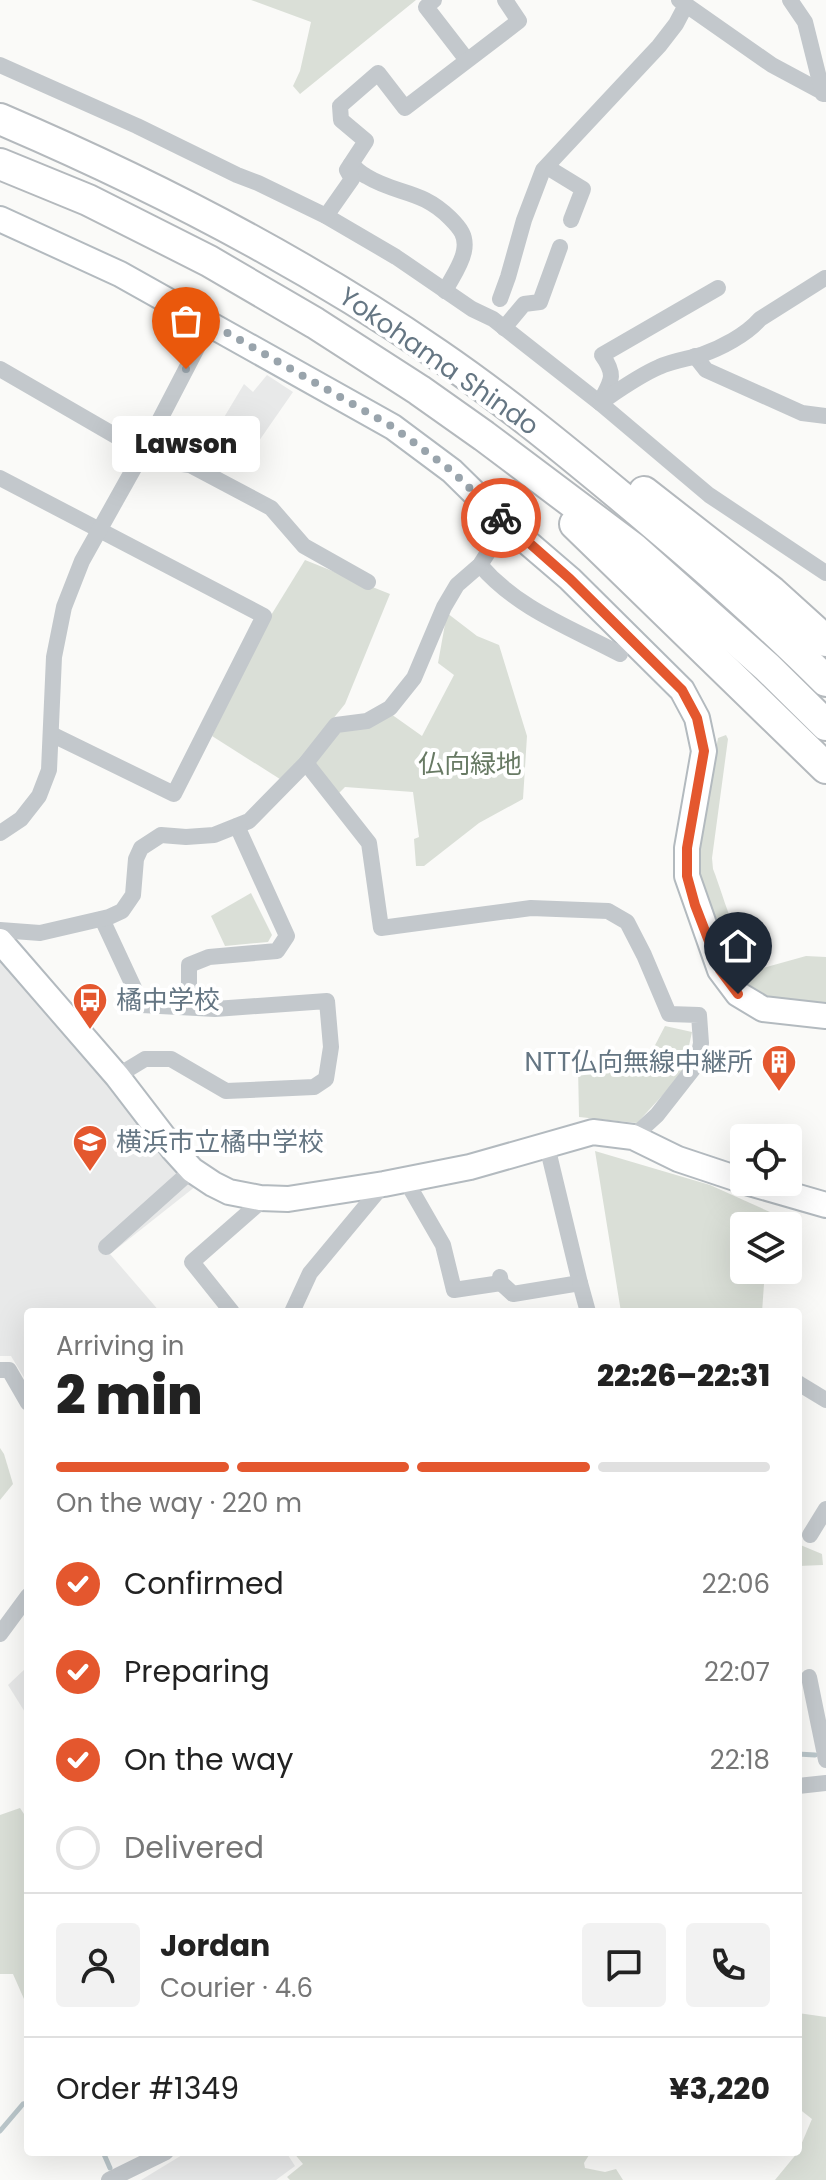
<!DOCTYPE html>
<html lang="en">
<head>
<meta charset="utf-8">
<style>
  :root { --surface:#fff; --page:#f2f2f2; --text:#222; --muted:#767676; --line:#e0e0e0; --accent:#e4572e }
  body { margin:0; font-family:Poppins,"Noto Sans JP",sans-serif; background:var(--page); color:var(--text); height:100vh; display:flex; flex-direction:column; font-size:30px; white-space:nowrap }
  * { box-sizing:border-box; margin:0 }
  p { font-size:26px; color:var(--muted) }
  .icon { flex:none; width:44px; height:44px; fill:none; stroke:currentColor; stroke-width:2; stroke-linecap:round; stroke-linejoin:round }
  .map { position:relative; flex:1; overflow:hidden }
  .details { position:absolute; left:24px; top:1308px; width:778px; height:848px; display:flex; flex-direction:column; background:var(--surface); border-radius:8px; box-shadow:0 8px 32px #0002 }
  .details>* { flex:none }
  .tools { position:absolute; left:730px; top:1124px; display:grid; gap:16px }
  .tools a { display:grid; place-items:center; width:72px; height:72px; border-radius:8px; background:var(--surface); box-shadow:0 8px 32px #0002; font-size:40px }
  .pin { position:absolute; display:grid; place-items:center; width:68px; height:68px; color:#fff; margin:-82px -34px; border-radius:50% 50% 50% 0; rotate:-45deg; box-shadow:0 0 8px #0007 }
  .pin .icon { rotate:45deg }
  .courier { position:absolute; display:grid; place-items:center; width:80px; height:80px; margin:-40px; border:6px solid #e4572e; border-radius:50%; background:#fff; color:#222; box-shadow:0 2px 10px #0007 }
  .bubble { position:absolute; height:56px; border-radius:8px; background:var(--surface); box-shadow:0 8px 32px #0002; font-size:26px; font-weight:800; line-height:56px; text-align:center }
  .headline em { font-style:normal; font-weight:800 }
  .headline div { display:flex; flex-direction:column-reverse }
  .headline { display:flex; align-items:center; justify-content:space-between; height:136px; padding:0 32px }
  h1 { font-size:52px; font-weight:800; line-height:60px }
  .bar { display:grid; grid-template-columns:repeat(4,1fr); gap:12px 8px; align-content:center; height:96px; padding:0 32px }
  .bar i { height:10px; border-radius:6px; background:var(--line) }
  .bar .on { background:var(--accent) }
  .bar p { grid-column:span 4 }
  .line { display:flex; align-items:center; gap:20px; padding:0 32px; border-top:2px solid var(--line) }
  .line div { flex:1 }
  .round { display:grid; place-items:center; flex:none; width:84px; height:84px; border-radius:8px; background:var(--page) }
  ol { padding:0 32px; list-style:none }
  li { display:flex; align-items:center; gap:24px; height:88px }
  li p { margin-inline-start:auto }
  li .icon { padding:8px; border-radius:50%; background:var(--accent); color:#fff; stroke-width:4 }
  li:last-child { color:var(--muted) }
  li i { width:44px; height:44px; border:4px solid var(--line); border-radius:50% }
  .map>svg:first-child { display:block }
</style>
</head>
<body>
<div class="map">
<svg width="826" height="2180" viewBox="0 0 826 2180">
  <rect width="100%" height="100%" fill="#fafaf8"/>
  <!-- built -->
  <g fill="#e8e9e9">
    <path d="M 267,375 L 293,392 L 252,451 L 217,429 L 244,384 L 253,392 Z"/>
    <path d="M 0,955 L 196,1186 L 110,1254 L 160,1312 L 28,1312 L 28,1384 L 11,1356 L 0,1356 Z"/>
    <path d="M 28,1666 L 28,1717 L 8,1685 Z"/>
    <path d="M 187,2152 L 286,2152 L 295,2166 L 276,2180 L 141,2180 Z"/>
  </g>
  <!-- green -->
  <g fill="#dadfd7">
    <path d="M 251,0 L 416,0 L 300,94 L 293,86 L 300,71 L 311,22 Z"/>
    <path d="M 305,560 L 390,594 L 345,704 L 283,781 L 212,736 L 265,625 Z"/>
    <path d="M 447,613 L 477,636 L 499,645 L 527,736 L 523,799 L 479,823 L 424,866 L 416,866 L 414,839 L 419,837 L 413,792 L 345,787 L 338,794 L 311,766 L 338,732 L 391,714 L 422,736 L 454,675 L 438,663 Z"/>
    <path d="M 726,735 L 728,739 L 712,858 L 713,869 C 725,899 736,950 763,968 L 806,956 L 826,957 L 826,1008 L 766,1000 L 752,992 L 730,967 L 699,885 L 697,850 L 718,738 Z"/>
    <path d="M 251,893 L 272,935 L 268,942 L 225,946 L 211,916 Z"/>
    <path d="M 665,1026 L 692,1032 L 683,1073 L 637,1123 L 579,1117 L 578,1066 L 652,1051 Z"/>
    <path d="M 595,1151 L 710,1185 L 770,1212 L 769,1226 L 744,1226 L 744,1270 L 765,1270 L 762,1312 L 621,1312 Z"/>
    <path d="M 0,1448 L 4,1454 L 13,1484 L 0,1500 Z"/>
    <path d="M 798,1544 L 822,1554 L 823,1565 L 798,1566 Z"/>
    <path d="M 20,1808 L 28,1820 L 28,1999 L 24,1999 L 13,1974 L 0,1974 L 0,1815 Z"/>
    <path d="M 798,2013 L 826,2017 L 826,2180 L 775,2180 L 798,2152 L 812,2119 L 798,2108 Z"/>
    <path d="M 293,2152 L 598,2152 L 589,2155 L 584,2163 L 585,2168 L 605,2172 L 616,2169 L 623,2180 L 290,2180 L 287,2177 L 303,2164 Z"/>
  </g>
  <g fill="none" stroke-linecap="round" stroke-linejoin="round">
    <!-- stream -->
    <g stroke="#bbc7cb" stroke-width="5">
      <path d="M 798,1754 L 815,1755"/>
      <path d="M 0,2131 L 23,2104 L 28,2103"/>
      <path d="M 103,2152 L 110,2168"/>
    </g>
    <!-- secondary casing -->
    <g stroke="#b3babf" stroke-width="28">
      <g id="secondary">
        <path d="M 0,219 L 120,274 L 393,427 L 452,471 L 506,524 L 570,579 L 682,690 L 697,718 L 704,751 L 687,848 L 687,876 L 720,970 L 738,994 L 763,1009 L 826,1016"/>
        <path d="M 0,941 L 117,1076 L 173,1149 L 192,1170 L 213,1184 L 229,1192 L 260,1198 L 288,1199 L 384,1184 L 470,1167 L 593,1132 L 633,1137 L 678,1159 L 744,1181"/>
        <path d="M 746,1182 L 826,1205"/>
      </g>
    </g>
    <!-- highway casing -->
    <g stroke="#b4b9bd" stroke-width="34">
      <g id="highway">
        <path d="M 0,119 C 152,184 300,260 437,354 C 500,397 560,446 619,495 C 690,554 760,615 826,681"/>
        <path d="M 0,164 L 88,200 L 209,261 L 315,323 L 419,390 L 484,436 L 633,548 L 767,667 L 826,725"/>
        <path d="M 644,492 L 772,592 L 826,641"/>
        <path d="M 575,524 L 826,768"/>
      </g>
    </g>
    <!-- street -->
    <g stroke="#c3c8cc" stroke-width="16">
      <path d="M 434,0 L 426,7 L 467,60"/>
      <path d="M 679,0 L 772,65 L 826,94"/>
      <path d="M 790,0 L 805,22 L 823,94"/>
      <path d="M 0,65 L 137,126 L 237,175 L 258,183 L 326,216 L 396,257 L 472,309 L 493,319 L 600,403 L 709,495 L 826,573"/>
      <path d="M 351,164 C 355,168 360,173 366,176 C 397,195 421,189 450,218 C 460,228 467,236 464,251 C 462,264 451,279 445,291"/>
      <path d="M 547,167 L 583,189 L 571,220"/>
      <path d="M 326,216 L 352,179 L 347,170 L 366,141 L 341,120 L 340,106 L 378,73 L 405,108 L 519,21 L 505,0"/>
      <path d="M 500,299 L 508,277 L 524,220 L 543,170 L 659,46 L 676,24 L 686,5"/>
      <path d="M 504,328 L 524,304 L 540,302 L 560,247"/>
      <path d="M 695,356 L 706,370 L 802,413 L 826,416"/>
      <path d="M 0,369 L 159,461 L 190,465 L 271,508 L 304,546 L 368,582"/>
      <path d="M 600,402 C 611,381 617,376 602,355 L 718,288"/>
      <path d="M 600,403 C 619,390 638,376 659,367 C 672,361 687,359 701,355 C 721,348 746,335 760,319 L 825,278"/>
      <path d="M 0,478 L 264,616 L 174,794 L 51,734"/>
      <path d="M 480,565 C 518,609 569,627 620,654"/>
      <path d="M 306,763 L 369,843 L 381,928 L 531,908 L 608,911 L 627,922 L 644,955 L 669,1014 L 699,1015 L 701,1043 L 697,1064 L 657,1115 L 633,1137"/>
      <path d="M 0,833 L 21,819 L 39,796 L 49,770 L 54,657 L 64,607 L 82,561 L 143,452 L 210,323"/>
      <path d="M 102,919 L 142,1005 L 215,1009 L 327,1001 L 331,1047 L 326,1079 L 314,1087 L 226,1091 L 171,1059 L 145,1059 L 117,1076"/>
      <path d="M 0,930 L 40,933 L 109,917 L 122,911 L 133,895 L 136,859 L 141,848 L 161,835 L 186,837 L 214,835 L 249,821 L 306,763 L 336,725 L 367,721 L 390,708 L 414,678 L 444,607 L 457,585 L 480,565 L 506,524"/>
      <path d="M 189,1007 L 189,965 L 209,957 L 277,951 L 287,936 L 237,826"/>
      <path d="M 405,1179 L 443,1245 L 454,1290 L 501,1283"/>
      <path d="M 106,1247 L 192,1170"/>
      <path d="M 500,1277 L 501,1283 L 513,1294 L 580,1283 L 547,1146"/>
      <path d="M 580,1283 L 588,1312"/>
      <path d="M 232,1312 L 192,1262 L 265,1198"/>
      <path d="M 292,1312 L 310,1273 L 384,1184"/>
      <path d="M 0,1370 L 9,1370 L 28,1403"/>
      <path d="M 798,1383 L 826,1400"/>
      <path d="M 810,1535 L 826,1509"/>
      <path d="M 0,1634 L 28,1596"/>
      <path d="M 809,1677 L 826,1760"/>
      <path d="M 798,1786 L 826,1783"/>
      <path d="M 109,2180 L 166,2152"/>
    </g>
    <!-- secondary -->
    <use href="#secondary" stroke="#fff" stroke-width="24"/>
    <!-- highway -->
    <use href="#highway" stroke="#fff" stroke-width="30"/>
  </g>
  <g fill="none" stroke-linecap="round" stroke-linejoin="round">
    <!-- done -->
    <path stroke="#99a4ac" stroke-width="8" stroke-dasharray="0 14.4" d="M 186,369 L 210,323 L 393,427 L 452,471 L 501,518"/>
    <!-- route -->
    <path stroke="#e4572e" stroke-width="10" d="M 501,518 L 570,579 L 682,690 L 697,718 L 704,751 L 687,848 L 687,876 L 695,905 L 720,970 L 738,994"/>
  </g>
  <!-- icons -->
  <defs>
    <g id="bus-pin" transform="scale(1.8)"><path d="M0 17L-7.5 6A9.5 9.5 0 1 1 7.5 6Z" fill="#e4572e" stroke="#fff"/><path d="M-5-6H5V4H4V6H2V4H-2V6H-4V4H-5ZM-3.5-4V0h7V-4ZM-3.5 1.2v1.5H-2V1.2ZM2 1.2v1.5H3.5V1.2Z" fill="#fff"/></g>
    <g id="building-pin" transform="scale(1.8)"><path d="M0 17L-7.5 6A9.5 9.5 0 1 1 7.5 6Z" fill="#e4572e" stroke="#fff"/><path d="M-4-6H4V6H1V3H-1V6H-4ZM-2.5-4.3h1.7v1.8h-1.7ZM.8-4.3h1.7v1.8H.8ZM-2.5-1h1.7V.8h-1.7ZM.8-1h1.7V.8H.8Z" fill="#fff"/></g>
    <g id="school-pin" transform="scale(1.8)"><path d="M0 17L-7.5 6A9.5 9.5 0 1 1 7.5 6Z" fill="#e4572e" stroke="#fff"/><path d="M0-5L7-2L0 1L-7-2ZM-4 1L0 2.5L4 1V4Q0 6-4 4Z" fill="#fff"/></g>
  </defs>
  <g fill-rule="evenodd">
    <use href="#bus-pin" x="90" y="1000"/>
    <use href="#building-pin" x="779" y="1062"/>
    <use href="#school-pin" x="90" y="1142"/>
  </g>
  <g text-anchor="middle" stroke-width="8" stroke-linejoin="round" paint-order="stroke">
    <!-- street labels -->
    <g font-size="26" fill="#657683" stroke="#fff">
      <text transform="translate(439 361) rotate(35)" y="9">Yokohama Shindo</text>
    </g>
    <!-- park labels -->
    <g font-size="26" fill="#687a64" stroke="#fff">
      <text x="470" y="773">仏向緑地</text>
    </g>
    <!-- poi labels -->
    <g font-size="26" fill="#657683" stroke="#fff" text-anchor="start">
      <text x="116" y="1009">橘中学校</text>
      <text x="753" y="1071" text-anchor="end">NTT仏向無線中継所</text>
      <text x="116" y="1151">横浜市立橘中学校</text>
    </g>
  </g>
</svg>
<div class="tools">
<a><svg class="icon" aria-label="locate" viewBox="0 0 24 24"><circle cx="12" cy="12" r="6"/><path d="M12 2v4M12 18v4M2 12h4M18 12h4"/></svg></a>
<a><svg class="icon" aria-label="layers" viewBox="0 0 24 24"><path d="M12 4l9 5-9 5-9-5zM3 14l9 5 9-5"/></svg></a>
</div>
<div class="pin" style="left:186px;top:369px;background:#ea580c"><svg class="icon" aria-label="bag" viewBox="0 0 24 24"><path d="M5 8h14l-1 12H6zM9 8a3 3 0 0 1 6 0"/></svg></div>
<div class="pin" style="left:738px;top:994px;background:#1f2937"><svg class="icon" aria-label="home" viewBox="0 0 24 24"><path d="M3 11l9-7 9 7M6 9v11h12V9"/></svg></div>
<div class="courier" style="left:501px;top:518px"><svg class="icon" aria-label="bike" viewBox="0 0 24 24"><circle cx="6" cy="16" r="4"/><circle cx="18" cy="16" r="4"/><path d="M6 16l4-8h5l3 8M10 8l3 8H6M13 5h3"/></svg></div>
<div class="bubble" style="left:112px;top:416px;width:148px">Lawson</div>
<section class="details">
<div class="headline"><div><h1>2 min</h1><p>Arriving in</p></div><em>22:26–22:31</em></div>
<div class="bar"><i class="on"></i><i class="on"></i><i class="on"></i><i></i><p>On the way · 220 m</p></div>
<ol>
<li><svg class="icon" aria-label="check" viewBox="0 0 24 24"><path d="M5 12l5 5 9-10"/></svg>Confirmed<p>22:06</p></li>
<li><svg class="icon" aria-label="check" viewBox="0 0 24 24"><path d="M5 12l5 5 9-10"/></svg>Preparing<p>22:07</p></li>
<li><svg class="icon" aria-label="check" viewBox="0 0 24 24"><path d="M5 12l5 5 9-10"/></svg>On the way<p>22:18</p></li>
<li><i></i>Delivered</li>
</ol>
<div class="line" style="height:144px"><a class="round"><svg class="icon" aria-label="person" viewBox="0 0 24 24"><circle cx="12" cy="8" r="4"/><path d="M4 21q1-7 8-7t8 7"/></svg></a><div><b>Jordan</b><p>Courier · 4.6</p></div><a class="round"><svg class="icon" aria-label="chat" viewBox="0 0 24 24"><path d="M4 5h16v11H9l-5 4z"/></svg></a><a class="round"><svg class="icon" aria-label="phone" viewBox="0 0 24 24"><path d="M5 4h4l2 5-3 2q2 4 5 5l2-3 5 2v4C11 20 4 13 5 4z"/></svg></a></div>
<div class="line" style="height:104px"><div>Order #1349</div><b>¥3,220</b></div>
</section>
</div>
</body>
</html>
